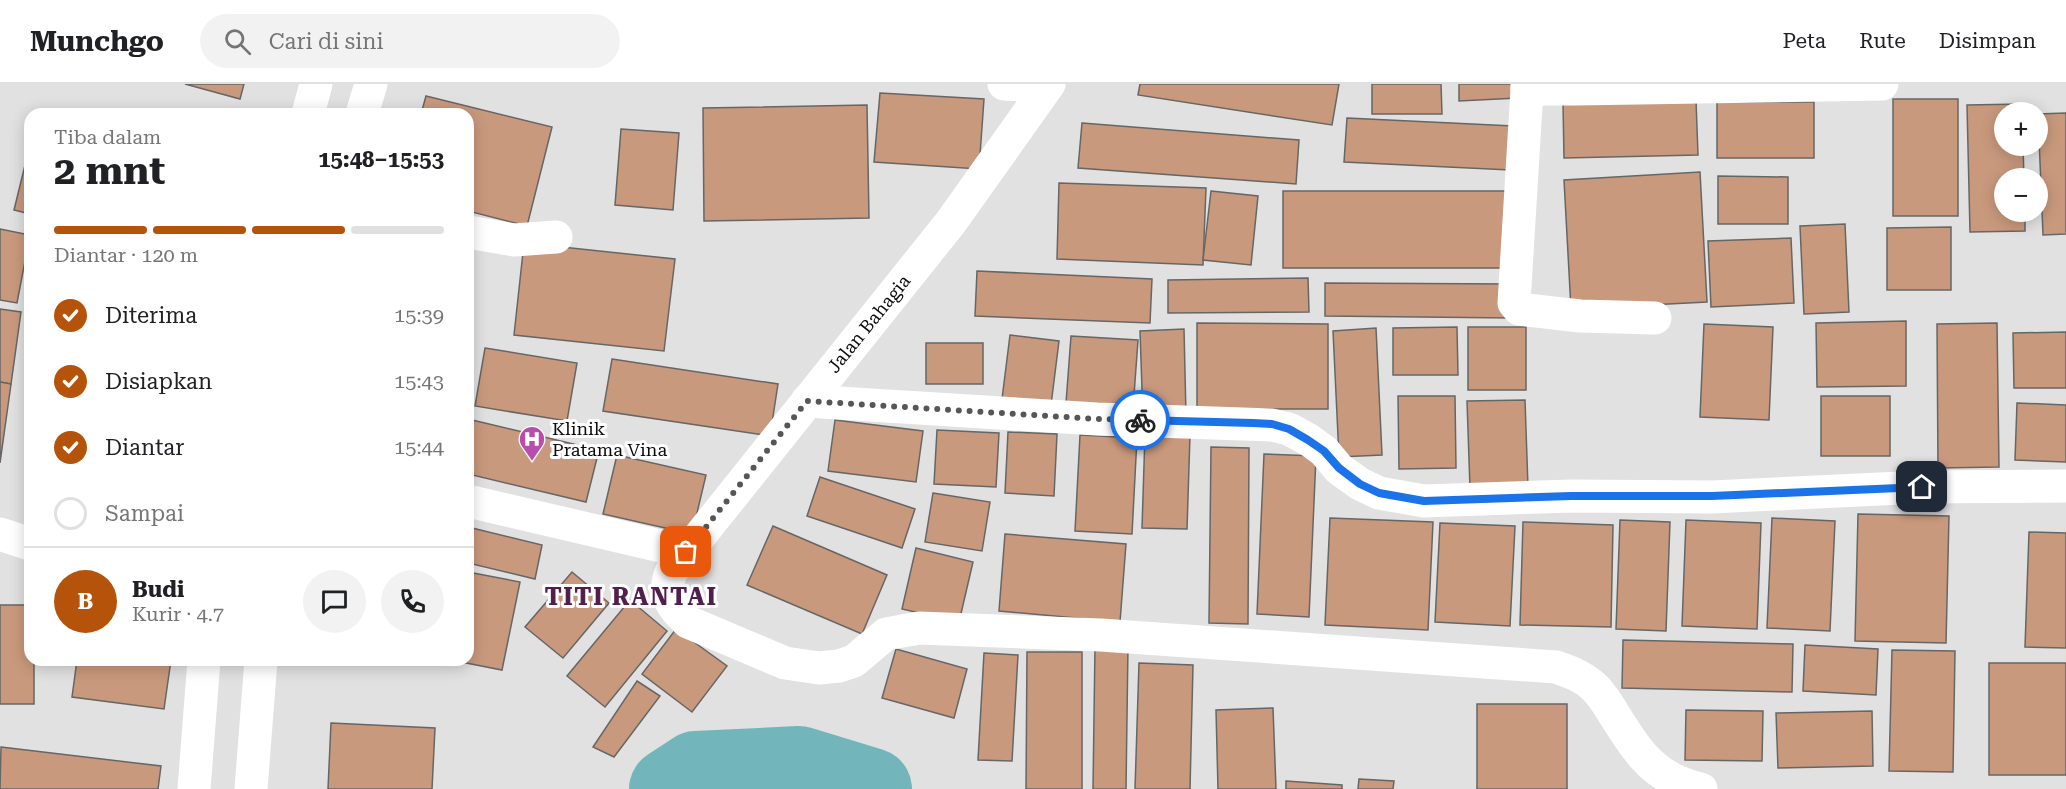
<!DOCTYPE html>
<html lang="id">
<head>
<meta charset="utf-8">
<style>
  :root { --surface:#fff; --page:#f2f2f2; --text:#202124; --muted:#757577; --line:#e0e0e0; --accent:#b45309 }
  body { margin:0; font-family:"Roboto Serif",serif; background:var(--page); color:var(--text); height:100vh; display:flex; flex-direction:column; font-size:22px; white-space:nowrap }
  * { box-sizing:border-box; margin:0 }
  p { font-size:20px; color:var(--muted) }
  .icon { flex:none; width:33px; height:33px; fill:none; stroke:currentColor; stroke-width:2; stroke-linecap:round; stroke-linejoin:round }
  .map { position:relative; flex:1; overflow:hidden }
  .details { position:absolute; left:24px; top:24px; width:450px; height:558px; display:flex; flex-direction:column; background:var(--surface); border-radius:18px; box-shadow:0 3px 15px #0003 }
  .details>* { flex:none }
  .fabs { position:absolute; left:1994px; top:18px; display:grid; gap:12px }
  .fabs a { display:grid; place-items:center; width:54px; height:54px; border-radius:50%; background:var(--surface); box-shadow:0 3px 15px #0003; font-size:30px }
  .pin { position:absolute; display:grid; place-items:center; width:51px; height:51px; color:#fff; margin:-26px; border-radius:12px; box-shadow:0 3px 9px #0006 }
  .courier { position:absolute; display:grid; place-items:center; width:60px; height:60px; margin:-30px; border:4px solid #1a73e8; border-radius:50%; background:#fff; color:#222; box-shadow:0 2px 8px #0007 }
  .summary em { font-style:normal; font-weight:700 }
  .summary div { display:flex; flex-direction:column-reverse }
  .summary { display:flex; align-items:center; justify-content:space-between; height:102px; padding:0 30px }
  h1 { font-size:39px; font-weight:700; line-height:45px }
  .bar { display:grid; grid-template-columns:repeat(4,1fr); gap:9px 6px; align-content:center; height:72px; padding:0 30px }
  .bar i { height:8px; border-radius:4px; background:var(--line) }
  .bar .selected { background:var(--accent) }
  .bar p { grid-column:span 4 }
  .line { display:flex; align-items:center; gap:15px; padding:0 30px; border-top:2px solid var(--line) }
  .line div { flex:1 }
  .round { display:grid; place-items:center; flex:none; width:63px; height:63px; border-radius:32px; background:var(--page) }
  ol { padding:0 30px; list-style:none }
  li { display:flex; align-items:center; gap:18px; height:66px }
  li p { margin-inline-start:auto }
  li .icon { padding:6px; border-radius:50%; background:var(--accent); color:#fff; stroke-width:4 }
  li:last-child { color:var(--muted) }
  li i { width:33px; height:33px; border:3px solid var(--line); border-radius:50% }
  header { display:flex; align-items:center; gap:36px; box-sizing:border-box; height:84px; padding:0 30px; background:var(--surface); border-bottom:2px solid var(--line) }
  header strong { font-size:28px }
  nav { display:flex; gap:33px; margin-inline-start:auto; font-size:21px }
  .search { width:420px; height:54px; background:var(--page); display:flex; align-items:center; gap:15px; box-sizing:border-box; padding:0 21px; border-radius:33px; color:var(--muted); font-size:22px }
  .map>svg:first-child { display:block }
</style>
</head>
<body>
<header>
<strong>Munchgo</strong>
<div class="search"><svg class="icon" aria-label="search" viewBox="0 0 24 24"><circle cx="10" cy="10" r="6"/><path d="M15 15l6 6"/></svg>Cari di sini</div>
<nav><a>Peta</a><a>Rute</a><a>Disimpan</a></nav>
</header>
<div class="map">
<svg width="2066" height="705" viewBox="0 0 2066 705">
  <rect width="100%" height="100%" fill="#e1e1e2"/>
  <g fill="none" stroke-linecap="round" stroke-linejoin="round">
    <!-- river -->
    <path stroke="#72b6bc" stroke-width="82" d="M 670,705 L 696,688 L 799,683 L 871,705"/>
  </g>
  <!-- building -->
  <g fill="#c9997d" stroke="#676665" stroke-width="1.5">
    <path d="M 185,0 L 244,0 L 240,15 Z"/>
    <path d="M 1140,0 L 1339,0 L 1332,41 L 1138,11 Z"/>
    <path d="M 1372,0 L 1441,0 L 1442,30 L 1372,30 Z"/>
    <path d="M 1459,0 L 1518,0 L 1518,14 L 1459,17 Z"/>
    <path d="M 880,9 L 984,15 L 979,85 L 874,78 Z"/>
    <path d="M 426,12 L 552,43 L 527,142 L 468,127 L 468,30 L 421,30 Z"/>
    <rect x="1893" y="15" width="65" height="117"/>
    <path d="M 1696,16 L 1698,71 L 1564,74 L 1563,19 Z"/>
    <rect x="1717" y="18" width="97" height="56"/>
    <path d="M 2022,20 L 2022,28 L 2004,28 L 2004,62 L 2023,62 L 2024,94 L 2004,94 L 2004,128 L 2025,128 L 2025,147 L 1970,148 L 1967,21 Z"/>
    <path d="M 867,21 L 869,134 L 704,137 L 703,24 Z"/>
    <path d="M 2066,29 L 2066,150 L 2043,151 L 2038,30 Z"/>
    <path d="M 1347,34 L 1513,42 L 1510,86 L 1344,78 Z"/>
    <path d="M 1082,39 L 1299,56 L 1296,100 L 1078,84 Z"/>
    <path d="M 621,45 L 679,49 L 673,126 L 615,121 Z"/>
    <path d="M 30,61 L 30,130 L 14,126 Z"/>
    <path d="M 1700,88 L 1707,218 L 1571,225 L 1564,96 Z"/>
    <path d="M 1718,92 L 1788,93 L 1788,140 L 1718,140 Z"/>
    <path d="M 1059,99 L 1206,104 L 1203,181 L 1057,175 Z"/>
    <path d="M 1211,107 L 1258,112 L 1251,181 L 1203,176 Z"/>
    <rect x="1283" y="107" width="231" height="77"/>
    <path d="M 1845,140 L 1849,228 L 1804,230 L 1800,142 Z"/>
    <path d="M 1951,143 L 1951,206 L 1887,206 L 1887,144 Z"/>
    <path d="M 0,145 L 30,151 L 17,219 L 0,216 Z"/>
    <path d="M 1791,154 L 1794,219 L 1711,223 L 1708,157 Z"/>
    <path d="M 524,159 L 675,175 L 664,267 L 514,251 Z"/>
    <path d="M 977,187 L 1152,195 L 1150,239 L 975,232 Z"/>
    <path d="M 1308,194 L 1309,228 L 1168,229 L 1168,196 Z"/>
    <path d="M 1325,199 L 1513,200 L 1513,234 L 1325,232 Z"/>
    <path d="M 0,225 L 21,228 L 11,300 L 0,298 Z"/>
    <path d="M 1906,237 L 1906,302 L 1817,303 L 1816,239 Z"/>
    <path d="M 1197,239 L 1328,240 L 1328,325 L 1197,325 Z"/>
    <path d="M 1997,239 L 1999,383 L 1938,384 L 1937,240 Z"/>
    <path d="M 1704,240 L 1773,243 L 1769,336 L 1700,333 Z"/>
    <path d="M 1457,243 L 1458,291 L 1393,291 L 1393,244 Z"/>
    <rect x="1468" y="243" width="58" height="63"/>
    <path d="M 1376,244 L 1382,371 L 1339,373 L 1333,247 Z"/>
    <path d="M 1184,245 L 1186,332 L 1143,334 L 1140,247 Z"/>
    <path d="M 2066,248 L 2066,304 L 2014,304 L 2013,249 Z"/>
    <path d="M 1010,251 L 1059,257 L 1051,321 L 1002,315 Z"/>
    <path d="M 1071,252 L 1138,256 L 1133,325 L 1066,319 Z"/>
    <rect x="926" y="259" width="57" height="41"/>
    <path d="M 485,264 L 577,279 L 567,337 L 475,322 Z"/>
    <path d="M 612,275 L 778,300 L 770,352 L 603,327 Z"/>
    <path d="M 0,298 L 11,300 L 0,379 Z"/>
    <path d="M 1398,312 L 1455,312 L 1456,384 L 1399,385 Z"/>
    <rect x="1821" y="312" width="69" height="60"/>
    <path d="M 1525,316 L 1528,403 L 1470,404 L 1467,317 Z"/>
    <path d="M 2017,319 L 2066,321 L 2066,378 L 2015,376 Z"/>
    <path d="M 468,335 L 599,366 L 586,418 L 468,390 Z"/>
    <path d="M 835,336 L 923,347 L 916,398 L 828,387 Z"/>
    <path d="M 937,346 L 999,349 L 996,403 L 934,400 Z"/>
    <path d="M 1008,348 L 1057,350 L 1054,412 L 1005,409 Z"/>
    <path d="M 1145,350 L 1190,351 L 1187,445 L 1142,444 Z"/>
    <path d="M 1080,351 L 1137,354 L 1132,450 L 1075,447 Z"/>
    <path d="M 1211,363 L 1249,364 L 1248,540 L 1209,539 Z"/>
    <path d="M 1264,370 L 1316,372 L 1309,533 L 1257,530 Z"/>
    <path d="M 617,371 L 706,391 L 692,450 L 603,430 Z"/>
    <path d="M 820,393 L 915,425 L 902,464 L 807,432 Z"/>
    <path d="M 933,409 L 990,418 L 982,467 L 925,458 Z"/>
    <path d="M 1858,430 L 1949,432 L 1946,559 L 1855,557 Z"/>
    <path d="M 1330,434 L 1433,438 L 1428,546 L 1325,541 Z"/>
    <path d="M 1772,434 L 1835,437 L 1830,547 L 1767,544 Z"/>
    <path d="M 1620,436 L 1670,438 L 1666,547 L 1616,545 Z"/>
    <path d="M 1686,436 L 1761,439 L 1757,545 L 1682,542 Z"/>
    <path d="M 1523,438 L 1613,441 L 1611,543 L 1520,541 Z"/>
    <path d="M 1440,439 L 1515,442 L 1510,542 L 1435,538 Z"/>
    <path d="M 773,442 L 887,491 L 862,550 L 747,501 Z"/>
    <path d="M 468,443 L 542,461 L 535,495 L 468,479 Z"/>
    <path d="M 2029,448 L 2066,449 L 2066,564 L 2025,563 Z"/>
    <path d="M 1005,450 L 1126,460 L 1120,538 L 999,527 Z"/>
    <path d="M 916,464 L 973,478 L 959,538 L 902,525 Z"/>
    <path d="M 468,488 L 520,498 L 502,586 L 451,576 L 468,576 Z"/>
    <path d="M 572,488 L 609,519 L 563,574 L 525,543 Z"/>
    <path d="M 630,516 L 667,547 L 605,623 L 567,592 Z"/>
    <path d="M 0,521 L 30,521 L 30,576 L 34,576 L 34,620 L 0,620 Z"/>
    <path d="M 676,545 L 727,582 L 692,628 L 642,590 Z"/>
    <path d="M 1623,556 L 1793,560 L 1792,608 L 1622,604 Z"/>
    <path d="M 1805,561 L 1878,565 L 1876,611 L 1803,607 Z"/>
    <path d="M 1095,562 L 1128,562 L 1126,705 L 1093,705 Z"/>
    <path d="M 896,565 L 967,585 L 954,634 L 882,614 Z"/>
    <path d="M 1892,566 L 1955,567 L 1953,688 L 1889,687 Z"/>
    <path d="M 1027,568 L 1082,568 L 1082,705 L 1026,705 Z"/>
    <path d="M 984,569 L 1018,571 L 1012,677 L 978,676 Z"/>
    <path d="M 77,576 L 171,576 L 164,625 L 72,613 Z"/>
    <path d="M 1139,579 L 1193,581 L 1190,705 L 1135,705 Z"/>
    <rect x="1989" y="579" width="77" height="112"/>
    <path d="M 637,597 L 660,612 L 614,673 L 593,663 Z"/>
    <rect x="1477" y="620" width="90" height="85"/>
    <path d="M 1273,624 L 1276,705 L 1218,705 L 1216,626 Z"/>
    <path d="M 1686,626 L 1763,627 L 1762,677 L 1685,676 Z"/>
    <path d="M 1872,627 L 1873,682 L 1778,684 L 1776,629 Z"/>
    <path d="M 331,639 L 435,644 L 432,705 L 328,705 Z"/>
    <path d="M 1,663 L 161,682 L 158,705 L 0,705 Z"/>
    <path d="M 1359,695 L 1394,697 L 1393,705 L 1358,705 Z"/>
    <path d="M 1286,697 L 1342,701 L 1342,705 L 1286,705 Z"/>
  </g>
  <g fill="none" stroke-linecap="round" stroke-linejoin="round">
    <!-- minor -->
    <g stroke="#fff" stroke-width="33">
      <path d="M 1004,0 L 1047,2"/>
      <path d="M 1049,0 L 951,138 L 671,488 C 662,512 671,521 688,538 L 785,579 L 819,584 L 839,582 L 854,577 L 886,550 L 919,544 L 1101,551 L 1556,583 C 1570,588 1582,592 1593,602 C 1602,610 1609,622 1615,632 C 1639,670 1655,695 1701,705"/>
      <path d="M 1527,0 L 1527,5 L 1576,5 L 1882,0"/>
      <path d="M 1527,5 L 1514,219 L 1519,225 L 1580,232 L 1655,234"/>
      <path d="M 468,148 L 514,156 L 556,153"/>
      <path d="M 807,317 L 1097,335 L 1272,341 L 1289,345 L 1309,356 L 1324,367 L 1339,385 L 1360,400 L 1379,409 L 1424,417 L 1571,412 L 1712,413 L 1922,403 L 2066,402"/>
      <path d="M 468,417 L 686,468"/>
      <path d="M 0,450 L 30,460"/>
    </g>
    <!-- major -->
    <g stroke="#fff" stroke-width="33">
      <path d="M 308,30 L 316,0"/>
      <path d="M 362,30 L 371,0"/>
      <path d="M 194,705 L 204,576"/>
      <path d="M 251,705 L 261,576"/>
    </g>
  </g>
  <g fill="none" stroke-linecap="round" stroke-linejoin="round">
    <!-- done -->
    <path stroke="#565657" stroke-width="6" stroke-dasharray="0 10.8" d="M 686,468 L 807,317 L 1097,335 L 1140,336"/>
    <!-- route -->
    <path stroke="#1a73e8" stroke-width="8" d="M 1140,336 L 1253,339 L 1272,340 L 1289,345 L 1308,356 L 1324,367 L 1339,384 L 1360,400 L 1379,409 L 1424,417 L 1571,412 L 1712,412 L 1922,403"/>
  </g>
  <!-- icons -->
  <defs>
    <g id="hospital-pin" transform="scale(1.35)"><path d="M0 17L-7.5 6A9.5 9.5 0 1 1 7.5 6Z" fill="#b84dad" stroke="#fff"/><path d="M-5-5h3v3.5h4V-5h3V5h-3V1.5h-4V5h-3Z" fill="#fff"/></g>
  </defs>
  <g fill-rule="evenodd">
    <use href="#hospital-pin" x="532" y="355"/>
  </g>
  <g text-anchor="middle" stroke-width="6" stroke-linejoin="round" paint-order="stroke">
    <!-- street labels -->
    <g font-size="18" fill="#0b0b0c" stroke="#fff">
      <text transform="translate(869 240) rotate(-51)" y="6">Jalan Bahagia</text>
    </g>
    <!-- poi labels -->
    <g font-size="18" fill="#0b0b0c" stroke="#fff" text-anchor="start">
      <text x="552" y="351">Klinik<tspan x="552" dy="21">Pratama Vina</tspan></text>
    </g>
    <!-- district labels -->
    <g font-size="24" font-weight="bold" letter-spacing="1.5" fill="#521e4d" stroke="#fff">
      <text x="631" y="521">TITI RANTAI</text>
    </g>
  </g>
</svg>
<div class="fabs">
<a>+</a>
<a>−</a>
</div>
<div class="pin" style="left:686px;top:468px;background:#ea580c"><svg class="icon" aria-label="bag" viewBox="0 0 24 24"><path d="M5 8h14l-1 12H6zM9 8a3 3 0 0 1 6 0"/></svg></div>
<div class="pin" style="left:1922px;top:403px;background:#1f2937"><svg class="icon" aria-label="home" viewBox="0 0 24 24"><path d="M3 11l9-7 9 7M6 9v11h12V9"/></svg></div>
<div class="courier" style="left:1140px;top:336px"><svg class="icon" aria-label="bike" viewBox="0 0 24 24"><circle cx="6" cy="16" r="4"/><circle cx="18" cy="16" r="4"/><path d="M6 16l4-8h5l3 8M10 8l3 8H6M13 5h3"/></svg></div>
<section class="details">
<div class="summary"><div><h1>2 mnt</h1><p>Tiba dalam</p></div><em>15:48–15:53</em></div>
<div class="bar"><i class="selected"></i><i class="selected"></i><i class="selected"></i><i></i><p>Diantar · 120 m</p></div>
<ol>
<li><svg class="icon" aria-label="check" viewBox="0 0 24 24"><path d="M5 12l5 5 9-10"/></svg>Diterima<p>15:39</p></li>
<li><svg class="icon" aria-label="check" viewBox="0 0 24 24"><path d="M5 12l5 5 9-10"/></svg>Disiapkan<p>15:43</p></li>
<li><svg class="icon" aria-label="check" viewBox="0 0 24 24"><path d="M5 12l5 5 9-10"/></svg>Diantar<p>15:44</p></li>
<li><i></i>Sampai</li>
</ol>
<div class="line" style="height:108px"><b class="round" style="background:var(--accent);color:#fff">B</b><div><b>Budi</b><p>Kurir · 4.7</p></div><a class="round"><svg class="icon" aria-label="chat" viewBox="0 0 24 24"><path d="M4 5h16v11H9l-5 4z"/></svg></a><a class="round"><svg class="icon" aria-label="phone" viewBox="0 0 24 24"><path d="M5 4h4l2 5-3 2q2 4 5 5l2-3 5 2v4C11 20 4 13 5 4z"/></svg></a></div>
</section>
</div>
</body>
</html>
